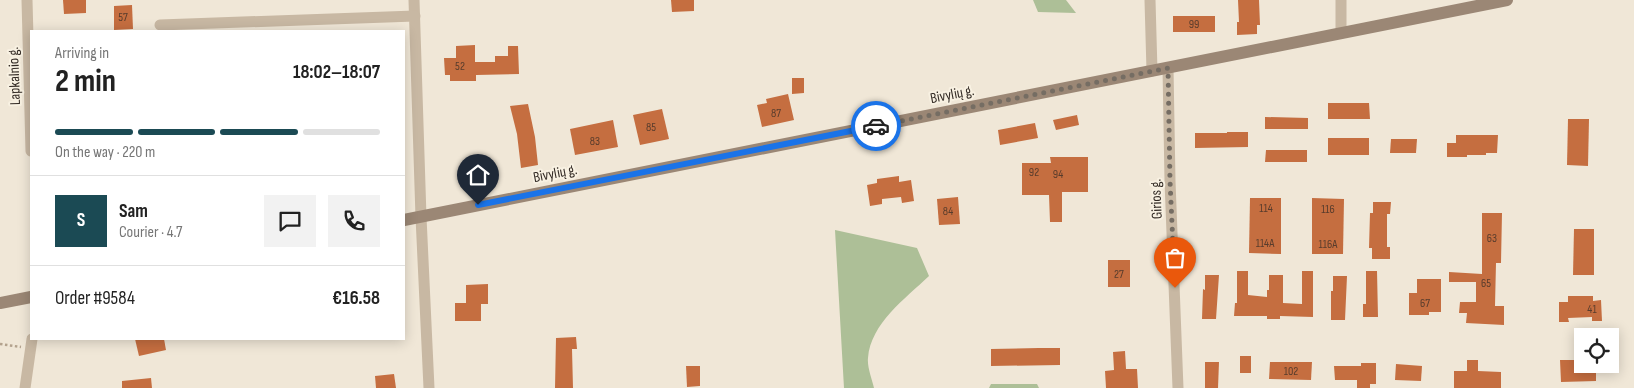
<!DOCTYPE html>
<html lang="en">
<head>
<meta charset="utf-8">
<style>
  :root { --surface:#fff; --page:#f2f2f2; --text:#222; --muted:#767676; --line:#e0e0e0; --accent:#1b4a54 }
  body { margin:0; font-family:"Sofia Sans Condensed",sans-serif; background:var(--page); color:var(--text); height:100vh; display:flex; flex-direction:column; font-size:19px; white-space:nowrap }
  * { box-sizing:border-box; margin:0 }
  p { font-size:16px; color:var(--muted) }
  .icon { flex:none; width:28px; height:28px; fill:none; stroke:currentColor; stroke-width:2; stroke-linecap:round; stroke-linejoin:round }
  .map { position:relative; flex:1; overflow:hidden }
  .details { position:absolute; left:30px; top:30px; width:375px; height:310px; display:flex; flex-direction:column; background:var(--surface); border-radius:0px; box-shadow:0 2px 12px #0003 }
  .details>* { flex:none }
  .tools { position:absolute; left:1574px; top:328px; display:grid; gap:10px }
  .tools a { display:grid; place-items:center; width:45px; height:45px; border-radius:0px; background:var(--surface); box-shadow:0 2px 12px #0003; font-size:25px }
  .pin { position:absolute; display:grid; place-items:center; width:42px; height:42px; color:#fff; margin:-51px -21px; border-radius:50% 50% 50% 0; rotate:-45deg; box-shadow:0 0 5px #0007 }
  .pin .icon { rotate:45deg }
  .courier { position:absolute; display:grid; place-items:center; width:50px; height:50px; margin:-25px; border:4px solid #1a73e8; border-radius:50%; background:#fff; color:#222; box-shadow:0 1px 6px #0007 }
  .headline em { font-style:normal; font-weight:700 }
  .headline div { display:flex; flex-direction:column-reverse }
  .headline { display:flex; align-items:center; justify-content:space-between; height:85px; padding:0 25px }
  h1 { font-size:32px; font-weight:700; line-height:38px }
  .bar { display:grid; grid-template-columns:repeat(4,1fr); gap:8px 5px; align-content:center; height:60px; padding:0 25px }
  .bar i { height:6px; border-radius:4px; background:var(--line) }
  .bar .active { background:var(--accent) }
  .bar p { grid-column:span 4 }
  .line { display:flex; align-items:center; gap:12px; padding:0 25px; border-top:1px solid var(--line) }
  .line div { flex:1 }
  .round { display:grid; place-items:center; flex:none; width:52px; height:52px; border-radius:0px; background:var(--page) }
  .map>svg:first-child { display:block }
</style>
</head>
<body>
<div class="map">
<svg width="1634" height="388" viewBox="0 0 1634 388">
  <rect width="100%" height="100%" fill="#f0e7d7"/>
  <!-- green -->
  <g fill="#adbf97">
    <path d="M 1033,0 L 1066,0 L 1076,13 L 1038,12 Z"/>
    <path d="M 835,230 L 917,248 L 929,276 C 905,299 871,323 868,358 C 867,367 872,379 874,388 L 844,388 Z"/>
    <path d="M 991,384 L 1037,384 L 1039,388 L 989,388 Z"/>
  </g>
  <!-- building -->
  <g fill="#c56e40">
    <path d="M 63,0 L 86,0 L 86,13 L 64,14 Z"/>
    <path d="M 671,0 L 694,0 L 694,11 L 672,12 Z"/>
    <path d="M 1238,0 L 1259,0 L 1260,25 L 1257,25 L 1257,34 L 1237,35 L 1237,22 L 1239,22 Z"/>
    <path d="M 132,5 L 133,29 L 114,30 L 114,6 Z"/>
    <rect x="1173" y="16" width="42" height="16"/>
    <path d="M 475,45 L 475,62 L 495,62 L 495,56 L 508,56 L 508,46 L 518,46 L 519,74 L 476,75 L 476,81 L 450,81 L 450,75 L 445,75 L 444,58 L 456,58 L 456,46 Z"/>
    <path d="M 792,78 L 804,78 L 804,93 L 792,94 Z"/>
    <path d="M 788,94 L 794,120 L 762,127 L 757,105 L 767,103 L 766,99 Z"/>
    <path d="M 1328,103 L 1369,103 L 1370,119 L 1328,119 Z"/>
    <path d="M 528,104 L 535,137 L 538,165 L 521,168 L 517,134 L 510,106 Z"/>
    <path d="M 662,109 L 669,139 L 640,145 L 633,115 Z"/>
    <path d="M 1077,115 L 1079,125 L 1056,130 L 1053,120 Z"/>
    <path d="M 1265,117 L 1308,118 L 1308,129 L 1265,129 Z"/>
    <path d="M 1568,119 L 1589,119 L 1588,166 L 1567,165 Z"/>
    <path d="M 613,120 L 618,147 L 575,155 L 570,129 Z"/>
    <path d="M 1035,123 L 1038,138 L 1000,145 L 998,130 Z"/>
    <path d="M 1227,132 L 1248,132 L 1248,147 L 1195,148 L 1195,133 L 1227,133 Z"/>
    <path d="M 1456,135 L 1498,135 L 1497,153 L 1486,153 L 1486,155 L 1467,155 L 1467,157 L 1447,157 L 1447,143 L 1456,143 Z"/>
    <rect x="1328" y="138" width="41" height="17"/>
    <path d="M 1391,139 L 1417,139 L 1416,153 L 1390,153 Z"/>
    <path d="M 1266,150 L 1307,150 L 1307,162 L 1265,162 Z"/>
    <path d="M 1050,157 L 1088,157 L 1088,192 L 1062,192 L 1062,222 L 1050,222 L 1049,195 L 1022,195 L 1022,163 L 1051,163 Z"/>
    <path d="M 899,176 L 899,182 L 911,180 L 914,201 L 902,203 L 901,197 L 882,199 L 882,204 L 870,206 L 867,185 L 877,183 L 877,179 Z"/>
    <path d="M 958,197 L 960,224 L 939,225 L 937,199 Z"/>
    <path d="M 1250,198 L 1281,198 L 1281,254 L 1249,253 Z"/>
    <path d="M 1312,198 L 1344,199 L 1343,254 L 1312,254 Z"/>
    <path d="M 1373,202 L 1391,202 L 1390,214 L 1387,214 L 1387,247 L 1390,247 L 1390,259 L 1372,259 L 1372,248 L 1369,248 L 1370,213 L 1373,213 Z"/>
    <path d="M 1482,213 L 1502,213 L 1501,263 L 1496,263 L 1495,306 L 1504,306 L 1504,325 L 1466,323 L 1467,313 L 1459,313 L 1460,302 L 1476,302 L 1476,282 L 1449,282 L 1449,272 L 1482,274 Z"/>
    <path d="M 1574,229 L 1594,229 L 1594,275 L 1573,275 Z"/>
    <rect x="1108" y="260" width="22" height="27"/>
    <path d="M 1237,271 L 1248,271 L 1248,295 L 1267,297 L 1267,290 L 1269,290 L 1269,275 L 1283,275 L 1283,303 L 1302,304 L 1302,271 L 1313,271 L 1313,317 L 1280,316 L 1280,319 L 1267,319 L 1267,316 L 1234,316 L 1235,303 L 1237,303 Z"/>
    <path d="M 1366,271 L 1377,271 L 1378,317 L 1363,317 L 1363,304 L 1366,304 Z"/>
    <path d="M 1205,275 L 1219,275 L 1216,319 L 1202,319 L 1203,289 L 1205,290 Z"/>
    <path d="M 1333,276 L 1347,276 L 1345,320 L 1331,320 L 1331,291 L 1333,291 Z"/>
    <path d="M 1417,279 L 1441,279 L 1441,312 L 1429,312 L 1429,315 L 1409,315 L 1409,293 L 1417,293 Z"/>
    <path d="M 488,284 L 488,304 L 481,304 L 481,321 L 455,321 L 455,303 L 466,303 L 466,285 Z"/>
    <path d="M 1568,296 L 1593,296 L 1593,301 L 1601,300 L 1602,321 L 1592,321 L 1592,317 L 1568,318 L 1569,322 L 1559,322 L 1559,302 L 1568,302 Z"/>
    <path d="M 576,337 L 577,349 L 572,349 L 573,388 L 555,388 L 556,338 Z"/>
    <path d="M 135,339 L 164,339 L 166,350 L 139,356 Z"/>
    <path d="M 1039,348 L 1060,348 L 1060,365 L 991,366 L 991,349 Z"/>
    <path d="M 1125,351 L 1126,369 L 1137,369 L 1138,388 L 1106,388 L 1105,371 L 1114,370 L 1113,352 Z"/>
    <rect x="1240" y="356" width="11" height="17"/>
    <path d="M 1467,360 L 1478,360 L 1478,371 L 1501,372 L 1501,388 L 1454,388 L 1454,371 L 1467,371 Z"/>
    <path d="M 1560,360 L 1575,360 L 1575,364 L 1596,364 L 1596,381 L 1561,382 Z"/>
    <path d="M 1205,362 L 1219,362 L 1218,388 L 1205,388 Z"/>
    <path d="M 1270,362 L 1312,362 L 1311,380 L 1269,379 Z"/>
    <path d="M 1361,363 L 1376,363 L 1376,384 L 1370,384 L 1370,388 L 1357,388 L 1357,380 L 1335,380 L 1334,366 L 1361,366 Z"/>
    <path d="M 1396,364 L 1422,366 L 1421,381 L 1395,380 Z"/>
    <path d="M 686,366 L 700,366 L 700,386 L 687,387 Z"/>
    <path d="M 394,374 L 396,388 L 376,388 L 375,376 Z"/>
    <path d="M 151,378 L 152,388 L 122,388 L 122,381 Z"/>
  </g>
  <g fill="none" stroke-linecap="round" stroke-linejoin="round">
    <!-- path -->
    <path stroke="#b3a28d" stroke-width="2.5" stroke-dasharray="2.5 2.5" stroke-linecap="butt" d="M 0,344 L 21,347"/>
    <!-- street -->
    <g stroke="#c8b8a3" stroke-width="11">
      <path d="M 27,0 L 31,151"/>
      <path d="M 414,0 L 421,217 L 429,388"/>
      <path d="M 1150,0 L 1152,71"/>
      <path d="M 1341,0 L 1341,33"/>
      <path d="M 160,25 L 415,16"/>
      <path d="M 1168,68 L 1170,181 L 1178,388"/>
      <path d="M 25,388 L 32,339"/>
    </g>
    <!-- secondary -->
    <g stroke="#9b8775" stroke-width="12">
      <path d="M 404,220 L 1507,0"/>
      <path d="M 0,303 L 31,297"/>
    </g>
  </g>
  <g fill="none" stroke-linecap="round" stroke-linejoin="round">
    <!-- done -->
    <path stroke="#756d63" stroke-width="5" stroke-dasharray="0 9" d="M 876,126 L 1168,68 L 1170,181 L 1175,288"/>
    <!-- route -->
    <path stroke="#1a73e8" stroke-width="6" d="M 478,205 L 876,126"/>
  </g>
  <g text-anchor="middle" stroke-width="4" stroke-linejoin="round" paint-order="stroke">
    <!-- number labels -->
    <g font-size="12" fill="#583c2c">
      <text x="123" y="21">57</text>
      <text x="1194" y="28">99</text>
      <text x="460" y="70">52</text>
      <text x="776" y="117">87</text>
      <text x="651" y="131">85</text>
      <text x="595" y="145">83</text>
      <text x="1034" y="176">92</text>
      <text x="1058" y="178">94</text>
      <text x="1266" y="212">114</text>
      <text x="1328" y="213">116</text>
      <text x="948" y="215">84</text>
      <text x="1492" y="242">63</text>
      <text x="1265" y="247">114A</text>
      <text x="1328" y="248">116A</text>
      <text x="1119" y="278">27</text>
      <text x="1486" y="287">65</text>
      <text x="1425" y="307">67</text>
      <text x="1592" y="313">41</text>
      <text x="1291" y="375">102</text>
    </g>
    <!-- street labels -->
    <g font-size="15" fill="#332b25" stroke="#f8f1e2">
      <text transform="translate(14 76) rotate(-92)" y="5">Lapkalnio g.</text>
      <text transform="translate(952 94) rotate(-11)" y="5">Bivylių g.</text>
      <text transform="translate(555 173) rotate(-11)" y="5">Bivylių g.</text>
      <text transform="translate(1156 199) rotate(-92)" y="5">Girios g.</text>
    </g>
  </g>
</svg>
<div class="tools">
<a><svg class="icon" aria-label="locate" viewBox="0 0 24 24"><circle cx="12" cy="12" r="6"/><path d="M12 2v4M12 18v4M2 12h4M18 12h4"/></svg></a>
</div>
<div class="pin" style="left:1175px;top:288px;background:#ea580c"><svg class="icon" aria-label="bag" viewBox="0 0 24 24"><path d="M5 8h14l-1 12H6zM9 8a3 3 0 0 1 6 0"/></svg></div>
<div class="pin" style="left:478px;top:205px;background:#1f2937"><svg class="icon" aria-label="home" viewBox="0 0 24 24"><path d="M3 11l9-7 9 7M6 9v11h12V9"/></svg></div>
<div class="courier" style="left:876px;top:126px"><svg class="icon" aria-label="car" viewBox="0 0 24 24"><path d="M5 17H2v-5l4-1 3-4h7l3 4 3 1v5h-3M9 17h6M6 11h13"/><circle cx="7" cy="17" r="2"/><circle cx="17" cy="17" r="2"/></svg></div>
<section class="details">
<div class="headline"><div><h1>2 min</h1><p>Arriving in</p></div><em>18:02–18:07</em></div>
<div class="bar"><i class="active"></i><i class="active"></i><i class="active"></i><i></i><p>On the way · 220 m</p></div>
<div class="line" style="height:90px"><b class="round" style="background:var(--accent);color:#fff">S</b><div><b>Sam</b><p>Courier · 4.7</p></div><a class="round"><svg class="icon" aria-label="chat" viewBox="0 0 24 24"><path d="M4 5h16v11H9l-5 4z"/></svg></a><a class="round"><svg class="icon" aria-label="phone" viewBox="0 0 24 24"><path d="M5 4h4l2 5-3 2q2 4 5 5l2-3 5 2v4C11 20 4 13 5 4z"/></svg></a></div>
<div class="line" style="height:65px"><div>Order #9584</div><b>€16.58</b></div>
</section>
</div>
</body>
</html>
